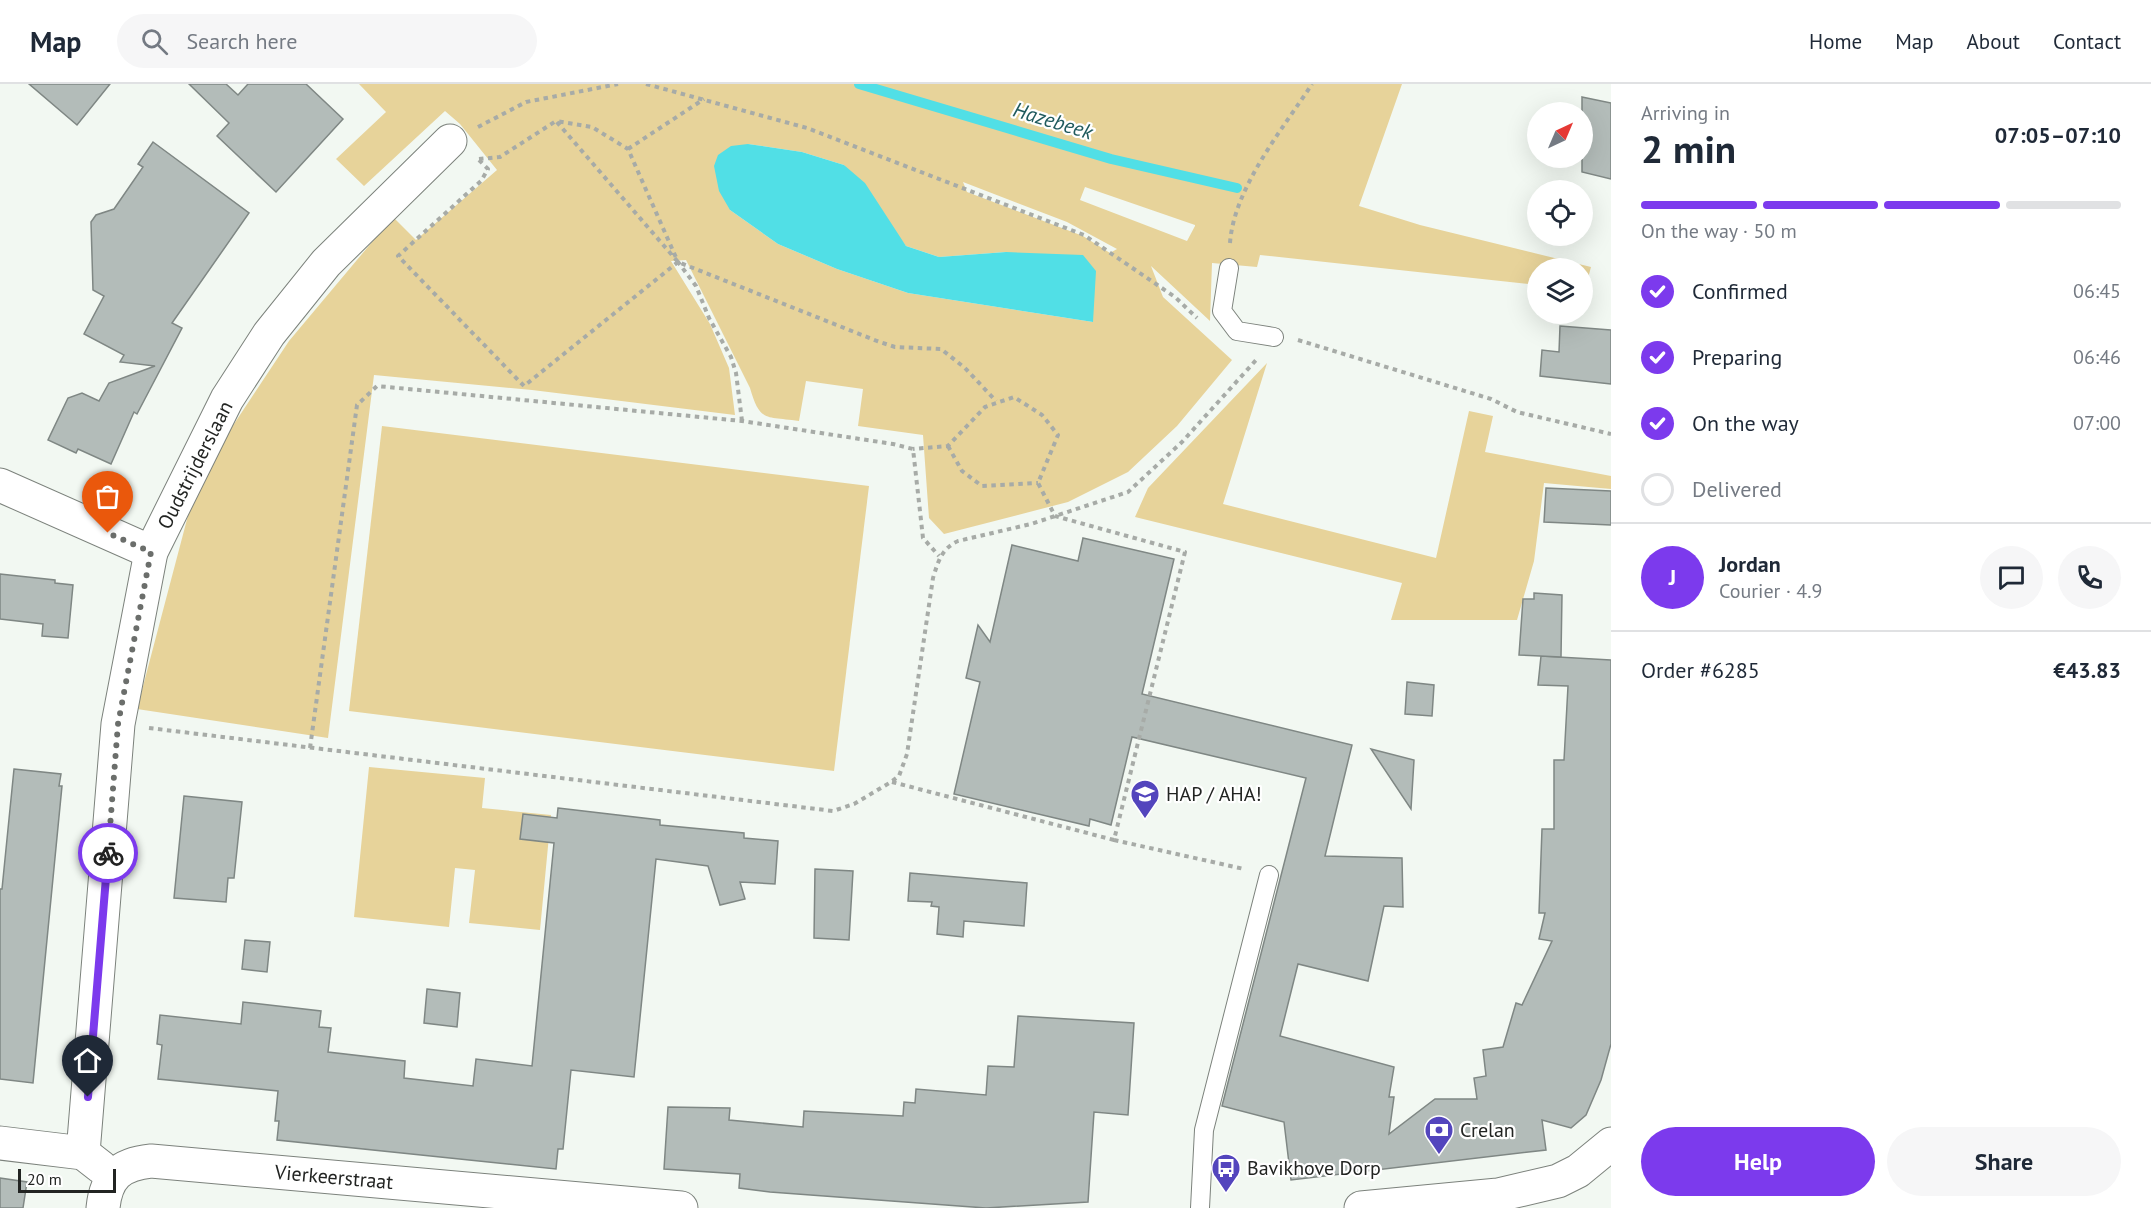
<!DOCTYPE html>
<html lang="en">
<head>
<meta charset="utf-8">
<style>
  :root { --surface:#fff; --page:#f6f6f7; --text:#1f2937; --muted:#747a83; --line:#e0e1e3; --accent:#7c3aed }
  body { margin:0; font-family:"PT Sans",sans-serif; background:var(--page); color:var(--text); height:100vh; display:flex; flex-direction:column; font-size:22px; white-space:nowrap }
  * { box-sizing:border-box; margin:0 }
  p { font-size:20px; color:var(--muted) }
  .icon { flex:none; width:33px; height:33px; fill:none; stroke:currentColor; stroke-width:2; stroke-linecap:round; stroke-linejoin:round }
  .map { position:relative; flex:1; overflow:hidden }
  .sheet { display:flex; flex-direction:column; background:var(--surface); width:540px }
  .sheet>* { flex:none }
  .needle { width:39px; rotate:44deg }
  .buttons { position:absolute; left:1527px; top:18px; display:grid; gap:12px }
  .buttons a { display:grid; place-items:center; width:66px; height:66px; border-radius:50%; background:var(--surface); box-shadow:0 6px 24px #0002; font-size:30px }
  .scale { position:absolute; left:18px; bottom:15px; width:98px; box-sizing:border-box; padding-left:6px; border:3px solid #222422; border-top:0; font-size:16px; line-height:21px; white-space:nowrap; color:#222422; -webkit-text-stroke:4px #fff; paint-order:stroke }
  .pin { position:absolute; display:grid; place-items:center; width:51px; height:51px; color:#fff; margin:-62px -26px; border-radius:50% 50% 50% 0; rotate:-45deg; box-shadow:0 0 6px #0007 }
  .pin .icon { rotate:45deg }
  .courier { position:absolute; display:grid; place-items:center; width:60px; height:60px; margin:-30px; border:4px solid #7c3aed; border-radius:50%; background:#fff; color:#222; box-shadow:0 2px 8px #0007 }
  .head em { font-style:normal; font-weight:600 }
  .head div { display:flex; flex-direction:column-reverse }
  .head { display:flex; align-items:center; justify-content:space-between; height:102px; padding:0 30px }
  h1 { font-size:39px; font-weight:600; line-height:45px }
  .bar { display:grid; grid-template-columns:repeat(4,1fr); gap:9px 6px; align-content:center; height:72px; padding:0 30px }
  .bar i { height:8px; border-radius:4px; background:var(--line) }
  .bar .current { background:var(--accent) }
  .bar p { grid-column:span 4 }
  .line { display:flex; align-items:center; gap:15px; padding:0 30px; border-top:2px solid var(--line) }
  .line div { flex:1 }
  .round { display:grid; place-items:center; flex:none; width:63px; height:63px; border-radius:32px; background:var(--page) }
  ol { padding:0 30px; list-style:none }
  li { display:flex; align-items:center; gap:18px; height:66px }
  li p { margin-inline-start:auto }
  li .icon { padding:6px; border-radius:50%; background:var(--accent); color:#fff; stroke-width:4 }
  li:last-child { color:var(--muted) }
  li i { width:33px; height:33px; border:3px solid var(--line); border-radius:50% }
  .cta { display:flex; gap:12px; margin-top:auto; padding:12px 30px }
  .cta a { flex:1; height:69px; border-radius:36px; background:var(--accent); color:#fff; font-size:24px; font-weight:600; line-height:69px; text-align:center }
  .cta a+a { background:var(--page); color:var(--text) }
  header { display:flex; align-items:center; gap:36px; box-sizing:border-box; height:84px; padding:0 30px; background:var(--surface); border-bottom:2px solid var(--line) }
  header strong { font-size:28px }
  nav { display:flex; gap:33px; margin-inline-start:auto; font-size:21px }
  .search { width:420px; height:54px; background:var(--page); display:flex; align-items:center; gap:15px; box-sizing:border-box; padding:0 21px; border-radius:33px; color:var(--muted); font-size:22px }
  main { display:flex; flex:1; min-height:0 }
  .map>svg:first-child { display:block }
</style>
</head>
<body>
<header>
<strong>Map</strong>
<div class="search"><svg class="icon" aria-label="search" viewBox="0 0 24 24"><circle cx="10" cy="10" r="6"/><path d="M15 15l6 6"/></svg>Search here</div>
<nav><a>Home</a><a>Map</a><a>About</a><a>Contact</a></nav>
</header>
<main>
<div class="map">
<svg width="1611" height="1124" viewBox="0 0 1611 1124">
  <rect width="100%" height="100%" fill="#f2f8f2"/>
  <!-- green -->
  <g fill="#e7d39a" fill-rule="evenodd">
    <path d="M 359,0 L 1402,0 L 1359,122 L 1420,141 L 1591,183 L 1584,209 L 1582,184 L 1538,184 L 1537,201 L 1260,171 L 1257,183 L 1212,179 L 1210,237 L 1151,182 L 1163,213 L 1232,276 L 1177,342 L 1128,388 L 1068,418 L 944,450 L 929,434 L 923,351 L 858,342 L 863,305 L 806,297 L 799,337 C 766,332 760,339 750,304 L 686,176 L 671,177 L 710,240 L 729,284 L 735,331 L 532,306 L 374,291 L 328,654 L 137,625 L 195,405 L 234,340 L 289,257 L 393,133 L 416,156 L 497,86 L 460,40 L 445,27 L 364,102 L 336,75 L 386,28 ZM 748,60 L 802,68 L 844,81 L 906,162 L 939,173 L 1006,168 L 1093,238 L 908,209 L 837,185 L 778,160 L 730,126 ZM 963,98 L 1067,138 L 1117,165 L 1110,169 L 1083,152 L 967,108 ZM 1085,103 L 1195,141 L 1195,142 L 1187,157 L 1080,116 Z"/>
    <path d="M 1267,279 L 1223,420 L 1436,474 L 1469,327 L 1493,332 L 1485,368 L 1611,392 L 1611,405 L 1544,399 L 1534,477 L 1517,536 L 1391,536 L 1402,499 L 1135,433 L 1148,404 Z"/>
    <path d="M 382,342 L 869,402 L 834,687 L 349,627 Z"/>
    <path d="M 369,683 L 485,694 L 482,724 L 551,731 L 540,846 L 469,839 L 475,786 L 455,784 L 449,843 L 354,833 Z"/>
  </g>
  <!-- water -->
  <path fill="#51dfe6" d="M 748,60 L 802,68 L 844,81 L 865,99 L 906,162 L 939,173 L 1006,168 L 1083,171 L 1096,187 L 1093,238 L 908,209 L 837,185 L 778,160 L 730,126 L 719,107 L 714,82 L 718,71 L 731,62 Z"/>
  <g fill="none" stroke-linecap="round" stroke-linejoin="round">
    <!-- stream -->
    <path stroke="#51dfe6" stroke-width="10" d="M 859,0 L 1111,75 L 1237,104"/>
  </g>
  <!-- building -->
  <g fill="#b3bcb9" stroke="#7f8784" stroke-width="1.5">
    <path d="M 29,0 L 110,0 L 77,41 Z"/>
    <path d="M 189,0 L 226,0 L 238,11 L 248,0 L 306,0 L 343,35 L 276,108 L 217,52 L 229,39 Z"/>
    <path d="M 1582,13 L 1611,19 L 1611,95 L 1582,88 Z"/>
    <path d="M 153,58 L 249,129 L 172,239 L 182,244 L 137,330 L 134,328 L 111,380 L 78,365 L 76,369 L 48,356 L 68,314 L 82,309 L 99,317 L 109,299 L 155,282 L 120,278 L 124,271 L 84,250 L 104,212 L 93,206 L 91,138 L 96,131 L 114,125 L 143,83 L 138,80 Z"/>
    <path d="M 1560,242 L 1611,246 L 1611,300 L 1540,292 L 1542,266 L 1559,268 Z"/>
    <path d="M 1546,404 L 1611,407 L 1611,441 L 1544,438 Z"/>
    <path d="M 1083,454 L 1174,475 L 1142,610 L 1352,661 L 1325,772 L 1402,774 L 1403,823 L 1384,822 L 1368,897 L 1298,880 L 1280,952 L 1394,983 L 1389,1013 L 1394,1013 L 1389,1050 L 1435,1015 L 1477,1015 L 1474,994 L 1486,992 L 1483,966 L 1503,963 L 1516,919 L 1522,921 L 1552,857 L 1539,855 L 1545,829 L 1539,829 L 1542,745 L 1554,745 L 1554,676 L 1564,676 L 1568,602 L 1538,601 L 1541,572 L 1611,576 L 1611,960 L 1601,996 L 1586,1031 L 1571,1044 L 1542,1036 L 1546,1066 L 1291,1096 L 1284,1038 L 1222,1022 L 1306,694 L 1132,653 L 1111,741 L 1090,735 L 1089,742 L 954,710 L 980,598 L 966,594 L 978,541 L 990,558 L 1012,461 L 1078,477 Z"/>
    <path d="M 0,490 L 55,496 L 55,499 L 73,501 L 68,554 L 42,552 L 43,540 L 0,535 Z"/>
    <path d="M 1534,509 L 1562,511 L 1561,573 L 1519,571 L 1523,515 L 1534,515 Z"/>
    <path d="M 1407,598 L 1434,601 L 1432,632 L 1405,630 Z"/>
    <path d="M 1371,665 L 1414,676 L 1411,725 Z"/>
    <path d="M 14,685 L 61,690 L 59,702 L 62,702 L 33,999 L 0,995 L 0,805 L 2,805 Z"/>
    <path d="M 184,712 L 242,718 L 234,794 L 228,794 L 226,818 L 174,814 Z"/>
    <path d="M 558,724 L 660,736 L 660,741 L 744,749 L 744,754 L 778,757 L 775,800 L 740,798 L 745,815 L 720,821 L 708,782 L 656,775 L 634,993 L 571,986 L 563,1065 L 558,1065 L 556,1085 L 277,1056 L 279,1037 L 275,1037 L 278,1007 L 158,995 L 162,961 L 157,960 L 160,931 L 241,940 L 243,918 L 321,927 L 319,943 L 331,944 L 328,968 L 405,977 L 404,994 L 473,1002 L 476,975 L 532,982 L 554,759 L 520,755 L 523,730 L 557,734 Z"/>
    <path d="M 815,785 L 853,787 L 849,856 L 814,854 Z"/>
    <path d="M 910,789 L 1027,799 L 1024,842 L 964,837 L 963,853 L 937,850 L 939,823 L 931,822 L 932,818 L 908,817 Z"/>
    <path d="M 245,856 L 270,858 L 267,888 L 242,885 Z"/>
    <path d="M 427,905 L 460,909 L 457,943 L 424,939 Z"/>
    <path d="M 1018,932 L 1134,939 L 1128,1031 L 1094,1028 L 1088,1118 L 986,1124 L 770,1108 L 739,1104 L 740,1090 L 664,1085 L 668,1023 L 730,1024 L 729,1036 L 803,1043 L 804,1027 L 903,1032 L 904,1018 L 915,1019 L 916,1005 L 986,1011 L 988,982 L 1014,983 Z"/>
    <path d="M 0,1094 L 27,1098 L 23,1124 L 0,1124 Z"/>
  </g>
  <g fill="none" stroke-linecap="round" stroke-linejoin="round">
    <!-- service casing -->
    <g stroke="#7c827c" stroke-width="20">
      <g id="service">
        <path d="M 1229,184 L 1222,227 L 1237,247 L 1274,253"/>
        <path d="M 1200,1124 L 1204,1046 L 1269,791"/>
      </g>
    </g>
    <!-- minor casing -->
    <g stroke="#7c827c" stroke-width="35">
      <g id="minor">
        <path d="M 0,401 L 151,468"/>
        <path d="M 0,1059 L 83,1069 L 101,1083"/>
        <path d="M 83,1069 L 118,640 L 151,468 L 227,315 L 269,250 L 326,179 L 450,57"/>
        <path d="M 103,1124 C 106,1093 120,1080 151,1077 L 681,1124"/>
      </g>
    </g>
    <!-- tertiary casing -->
    <g stroke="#7c827c" stroke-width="35">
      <path id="tertiary" d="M 1361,1124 L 1498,1111 L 1558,1097 L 1578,1087 L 1611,1060"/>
    </g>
    <!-- path -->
    <g stroke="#a7aba7" stroke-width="4" stroke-dasharray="4.5 4.5" stroke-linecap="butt">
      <path d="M 646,0 L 807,44 L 1084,151 L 1175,213 L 1197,234"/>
      <path d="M 478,43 L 526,18 L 618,0"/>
      <path d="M 628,65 L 704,15"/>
      <path d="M 479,75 L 500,73 L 556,37"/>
      <path d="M 479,76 L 488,85 L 481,97 L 398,172 L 524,302 L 678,178"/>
      <path d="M 1230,159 C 1234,104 1282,46 1312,0"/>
      <path d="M 1298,256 L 1491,315 L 1517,328 L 1611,350"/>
      <path d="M 742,337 L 736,289 L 731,273 L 709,234 L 696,202 L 678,178 L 628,65 L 592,43 L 556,37 L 678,178 L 877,257 L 895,263 L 941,265 L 965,284 L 996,317"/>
      <path d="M 948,362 L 962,387 L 982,402 L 1038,399"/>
      <path d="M 149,644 L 833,727 L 854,720 L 891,698 L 899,692 L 907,670 L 933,494 C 938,478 941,465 958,457 L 1031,440 L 1128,408 L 1182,358 L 1257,275"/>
      <path d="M 310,664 L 357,321 L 377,302 L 742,337 L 893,360 L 913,365 L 923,454 L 939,472"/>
      <path d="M 892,698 L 1114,756 L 1185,468 L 1055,432 L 1038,399 L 1058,351 L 1042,331 L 1014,313 L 985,323 L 948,362 L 913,365"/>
      <path d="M 1114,756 L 1244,785"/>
    </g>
    <!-- service -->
    <use href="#service" stroke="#fff" stroke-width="18"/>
    <!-- minor -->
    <use href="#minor" stroke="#fff" stroke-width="33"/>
    <!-- tertiary -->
    <use href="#tertiary" stroke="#fff" stroke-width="33"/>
  </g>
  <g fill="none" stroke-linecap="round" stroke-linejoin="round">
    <!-- done -->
    <path stroke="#6b6e6b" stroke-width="6" stroke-dasharray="0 10.8" d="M 108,769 L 118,640 L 151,468 L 108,449"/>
    <!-- route -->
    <path stroke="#7c3aed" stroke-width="8" d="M 88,1013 L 108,769"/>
  </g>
  <!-- icons -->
  <defs>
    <g id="school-pin" transform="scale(1.5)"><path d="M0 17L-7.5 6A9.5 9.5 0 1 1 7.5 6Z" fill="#5345bd" stroke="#fff"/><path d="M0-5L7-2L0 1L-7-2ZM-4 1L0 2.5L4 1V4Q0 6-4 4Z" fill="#fff"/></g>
    <g id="bank-pin" transform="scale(1.5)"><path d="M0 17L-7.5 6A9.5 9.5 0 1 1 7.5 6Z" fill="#5345bd" stroke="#fff"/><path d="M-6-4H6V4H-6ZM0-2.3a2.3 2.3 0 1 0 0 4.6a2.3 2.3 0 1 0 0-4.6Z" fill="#fff"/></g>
    <g id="bus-pin" transform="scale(1.5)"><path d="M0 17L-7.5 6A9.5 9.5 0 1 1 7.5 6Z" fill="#5345bd" stroke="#fff"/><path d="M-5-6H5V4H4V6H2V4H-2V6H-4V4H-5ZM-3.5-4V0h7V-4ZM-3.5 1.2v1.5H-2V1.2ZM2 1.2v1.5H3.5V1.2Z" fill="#fff"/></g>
  </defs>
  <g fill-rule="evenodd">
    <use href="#school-pin" x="1145" y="710"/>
    <use href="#bank-pin" x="1439" y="1046"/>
    <use href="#bus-pin" x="1226" y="1084"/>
  </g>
  <g text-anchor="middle" stroke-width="4.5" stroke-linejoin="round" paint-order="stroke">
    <!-- street labels -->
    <g font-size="20" fill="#222422" stroke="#fff">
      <text transform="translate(195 381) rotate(-63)" y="7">Oudstrijderslaan</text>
      <text transform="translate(334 1093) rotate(5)" y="7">Vierkeerstraat</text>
    </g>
    <!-- poi labels -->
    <g font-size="20" fill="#222422" stroke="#fff" text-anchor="start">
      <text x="1166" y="717">HAP / AHA!</text>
      <text x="1460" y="1053">Crelan</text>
      <text x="1247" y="1091">Bavikhove Dorp</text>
    </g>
    <!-- water labels -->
    <g font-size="21" font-style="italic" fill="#1f5a5d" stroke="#fff">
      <text transform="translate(1053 37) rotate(17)" y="7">Hazebeek</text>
    </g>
  </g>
</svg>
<div class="buttons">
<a><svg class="needle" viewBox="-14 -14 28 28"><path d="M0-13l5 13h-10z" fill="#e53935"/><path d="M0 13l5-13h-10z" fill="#747a83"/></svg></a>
<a><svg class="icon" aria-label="locate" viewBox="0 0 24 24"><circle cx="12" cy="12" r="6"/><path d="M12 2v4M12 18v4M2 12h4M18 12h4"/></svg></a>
<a><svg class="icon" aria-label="layers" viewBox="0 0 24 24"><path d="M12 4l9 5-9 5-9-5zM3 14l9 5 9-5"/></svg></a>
</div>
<div class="scale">20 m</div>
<div class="pin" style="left:108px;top:449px;background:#ea580c"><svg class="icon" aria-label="bag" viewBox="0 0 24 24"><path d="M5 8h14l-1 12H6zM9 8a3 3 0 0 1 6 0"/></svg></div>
<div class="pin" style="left:88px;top:1013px;background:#1f2937"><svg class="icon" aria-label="home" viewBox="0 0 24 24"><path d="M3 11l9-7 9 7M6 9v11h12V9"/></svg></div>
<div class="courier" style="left:108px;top:769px"><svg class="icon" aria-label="bike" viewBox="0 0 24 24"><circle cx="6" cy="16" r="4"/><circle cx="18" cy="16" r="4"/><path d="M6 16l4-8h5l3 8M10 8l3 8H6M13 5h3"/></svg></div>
</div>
<section class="sheet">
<div class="head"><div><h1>2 min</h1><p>Arriving in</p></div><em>07:05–07:10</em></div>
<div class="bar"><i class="current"></i><i class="current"></i><i class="current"></i><i></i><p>On the way · 50 m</p></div>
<ol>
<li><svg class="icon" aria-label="check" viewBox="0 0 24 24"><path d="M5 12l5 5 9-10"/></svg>Confirmed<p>06:45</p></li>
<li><svg class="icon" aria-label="check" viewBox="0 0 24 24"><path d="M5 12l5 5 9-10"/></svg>Preparing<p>06:46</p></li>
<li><svg class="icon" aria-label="check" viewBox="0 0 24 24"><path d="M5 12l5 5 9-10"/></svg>On the way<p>07:00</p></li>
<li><i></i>Delivered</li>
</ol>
<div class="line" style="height:108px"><b class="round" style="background:var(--accent);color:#fff">J</b><div><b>Jordan</b><p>Courier · 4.9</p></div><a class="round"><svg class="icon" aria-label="chat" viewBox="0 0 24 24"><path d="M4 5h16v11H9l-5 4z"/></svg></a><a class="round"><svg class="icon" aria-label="phone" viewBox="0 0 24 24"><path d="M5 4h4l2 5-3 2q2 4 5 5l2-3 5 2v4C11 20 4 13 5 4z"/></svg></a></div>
<div class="line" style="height:78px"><div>Order #6285</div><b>€43.83</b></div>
<div class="cta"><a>Help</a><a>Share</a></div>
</section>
</main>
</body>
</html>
